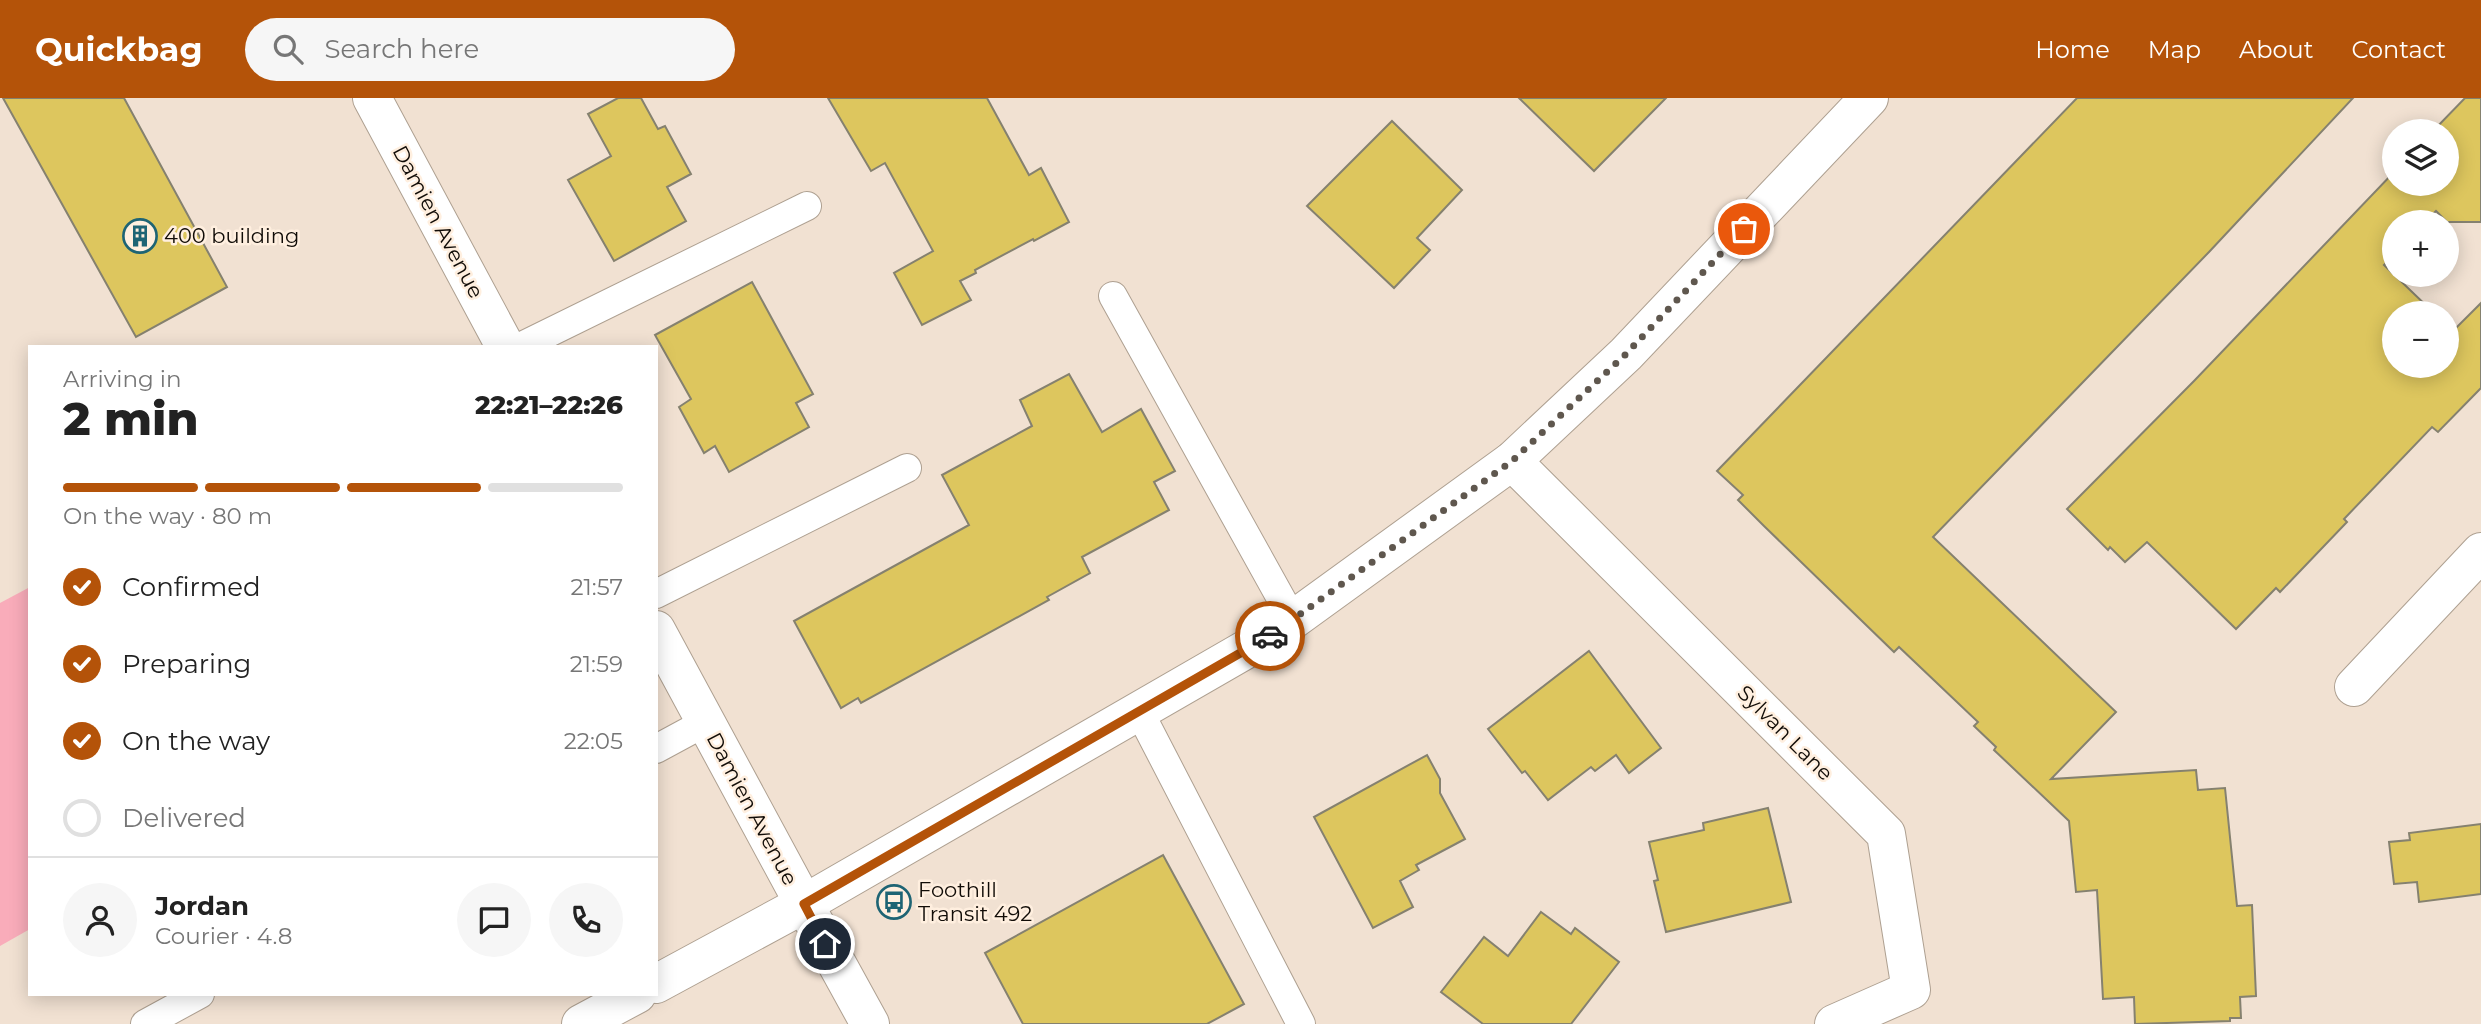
<!DOCTYPE html>
<html lang="en">
<head>
<meta charset="utf-8">
<style>
  :root { --surface:#fff; --page:#f6f6f6; --text:#222; --muted:#767676; --line:#e0e0e0; --accent:#b45309 }
  body { margin:0; font-family:Montserrat,sans-serif; background:var(--page); color:var(--text); height:100vh; display:flex; flex-direction:column; font-size:26px; white-space:nowrap }
  * { box-sizing:border-box; margin:0 }
  p { font-size:23px; color:var(--muted) }
  .icon { flex:none; width:38px; height:38px; fill:none; stroke:currentColor; stroke-width:2; stroke-linecap:round; stroke-linejoin:round }
  .map { position:relative; flex:1; overflow:hidden }
  .details { position:absolute; left:28px; top:247px; width:630px; height:651px; display:flex; flex-direction:column; background:var(--surface); border-radius:0px; box-shadow:0 4px 18px #0003 }
  .details>* { flex:none }
  .fabs { position:absolute; left:2382px; top:21px; display:grid; gap:14px }
  .fabs a { display:grid; place-items:center; width:77px; height:77px; border-radius:50%; background:var(--surface); box-shadow:0 4px 18px #0003; font-size:35px }
  .pin { position:absolute; display:grid; place-items:center; width:60px; height:60px; color:#fff; margin:-30px; border:4px solid #fff; border-radius:50%; box-shadow:0 2px 7px #0007 }
  .courier { position:absolute; display:grid; place-items:center; width:70px; height:70px; margin:-35px; border:5px solid #b45309; border-radius:50%; background:#fff; color:#222; box-shadow:0 2px 9px #0007 }
  .summary em { font-style:normal; font-weight:800 }
  .summary div { display:flex; flex-direction:column-reverse }
  .summary { display:flex; align-items:center; justify-content:space-between; height:119px; padding:0 35px }
  h1 { font-size:46px; font-weight:800; line-height:52px }
  .bar { display:grid; grid-template-columns:repeat(4,1fr); gap:10px 7px; align-content:center; height:84px; padding:0 35px }
  .bar i { height:9px; border-radius:5px; background:var(--line) }
  .bar .on { background:var(--accent) }
  .bar p { grid-column:span 4 }
  .line { display:flex; align-items:center; gap:18px; padding:0 35px; border-top:2px solid var(--line) }
  .line div { flex:1 }
  .round { display:grid; place-items:center; flex:none; width:74px; height:74px; border-radius:37px; background:var(--page) }
  ol { padding:0 35px; list-style:none }
  li { display:flex; align-items:center; gap:21px; height:77px }
  li p { margin-inline-start:auto }
  li .icon { padding:7px; border-radius:50%; background:var(--accent); color:#fff; stroke-width:4 }
  li:last-child { color:var(--muted) }
  li i { width:38px; height:38px; border:4px solid var(--line); border-radius:50% }
  header { display:flex; align-items:center; gap:42px; box-sizing:border-box; height:98px; padding:0 35px; background:var(--accent); color:#fff }
  header strong { font-size:33px }
  nav { display:flex; gap:38px; margin-inline-start:auto; font-size:24px }
  .search { width:490px; height:63px; background:var(--page); display:flex; align-items:center; gap:18px; box-sizing:border-box; padding:0 24px; border-radius:38px; color:var(--muted); font-size:26px }
  .map>svg:first-child { display:block }
</style>
</head>
<body>
<header>
<strong>Quickbag</strong>
<div class="search"><svg class="icon" aria-label="search" viewBox="0 0 24 24"><circle cx="10" cy="10" r="6"/><path d="M15 15l6 6"/></svg>Search here</div>
<nav><a>Home</a><a>Map</a><a>About</a><a>Contact</a></nav>
</header>
<div class="map">
<svg width="2481" height="926" viewBox="0 0 2481 926">
  <rect width="100%" height="100%" fill="#f1e1d2"/>
  <!-- green -->
  <path fill="#f9acba" d="M 30,489 L 30,831 L 0,848 L 0,505 Z"/>
  <!-- building -->
  <g fill="#ddc65e" stroke="#85816f" stroke-width="2">
    <path d="M 3,0 L 124,0 L 227,189 L 136,239 Z"/>
    <path d="M 618,0 L 641,0 L 658,31 L 665,28 L 691,76 L 667,89 L 686,123 L 614,163 L 568,82 L 611,58 L 588,16 Z"/>
    <path d="M 828,0 L 987,0 L 1029,77 L 1041,70 L 1069,124 L 1034,143 L 1033,141 L 975,172 L 976,175 L 960,183 L 971,202 L 922,227 L 894,175 L 933,153 L 885,65 L 871,73 Z"/>
    <path d="M 1519,0 L 1666,0 L 1594,73 Z"/>
    <path d="M 2077,0 L 2353,0 L 2209,154 L 1933,439 L 2116,614 L 2051,681 L 2196,672 L 2198,692 L 2225,690 L 2237,808 L 2252,807 L 2256,898 L 2240,899 L 2241,920 L 2230,920 L 2230,923 L 2135,926 L 2134,899 L 2103,901 L 2097,792 L 2076,794 L 2069,723 L 1994,652 L 1996,649 L 1974,628 L 1978,624 L 1899,549 L 1894,554 L 1764,428 L 1738,402 L 1743,397 L 1717,373 Z"/>
    <path d="M 2465,0 L 2481,0 L 2481,124 L 2447,124 L 2436,113 L 2425,124 L 2394,124 L 2394,157 L 2384,167 L 2434,215 L 2394,215 L 2394,268 L 2446,268 L 2446,227 L 2453,233 L 2481,205 L 2481,290 L 2438,334 L 2432,329 L 2344,421 L 2347,424 L 2280,494 L 2276,490 L 2236,531 L 2147,444 L 2125,464 L 2110,449 L 2108,452 L 2067,411 L 2194,283 L 2394,74 L 2394,86 L 2446,86 L 2446,33 L 2433,33 Z"/>
    <path d="M 1392,23 L 1462,92 L 1417,140 L 1430,152 L 1394,190 L 1307,108 Z"/>
    <path d="M 752,184 L 813,296 L 796,305 L 809,329 L 729,374 L 715,348 L 704,355 L 679,309 L 691,301 L 655,237 Z"/>
    <path d="M 1069,276 L 1102,334 L 1141,311 L 1175,373 L 1154,384 L 1169,412 L 1082,459 L 1090,475 L 1047,499 L 1049,502 L 861,605 L 858,600 L 841,610 L 794,523 L 969,427 L 942,377 L 1032,328 L 1020,302 Z"/>
    <path d="M 1589,553 L 1661,650 L 1629,675 L 1616,657 L 1595,673 L 1591,669 L 1548,702 L 1525,673 L 1522,675 L 1488,631 Z"/>
    <path d="M 1427,657 L 1440,681 L 1440,695 L 1465,741 L 1416,767 L 1419,772 L 1400,783 L 1413,809 L 1373,830 L 1314,719 Z"/>
    <path d="M 1768,710 L 1791,804 L 1666,834 L 1654,783 L 1658,782 L 1649,744 L 1704,732 L 1703,725 Z"/>
    <path d="M 2481,726 L 2481,796 L 2419,804 L 2417,784 L 2394,786 L 2389,744 L 2410,742 L 2409,735 Z"/>
    <path d="M 1163,757 L 1244,906 L 1207,926 L 1023,926 L 985,855 Z"/>
    <path d="M 1541,814 L 1571,836 L 1575,830 L 1619,864 L 1571,926 L 1483,926 L 1441,894 L 1484,839 L 1508,858 Z"/>
  </g>
  <g fill="none" stroke-linecap="round" stroke-linejoin="round">
    <!-- service casing -->
    <g stroke="#aea091" stroke-width="30">
      <g id="service">
        <path d="M 1113,198 L 1293,522"/>
        <path d="M 522,248 L 807,108"/>
        <path d="M 656,496 L 907,370"/>
        <path d="M 1139,613 L 1301,926"/>
        <path d="M 656,651 L 706,624"/>
        <path d="M 145,926 L 200,896"/>
      </g>
    </g>
    <!-- minor casing -->
    <g stroke="#aea091" stroke-width="40">
      <g id="minor">
        <path d="M 1512,363 L 1886,736 L 1911,892 L 1834,926"/>
        <path d="M 2354,589 L 2481,454"/>
      </g>
    </g>
    <!-- tertiary casing -->
    <g stroke="#aea091" stroke-width="40">
      <g id="tertiary">
        <path d="M 372,0 L 505,248"/>
        <path d="M 656,532 L 804,806"/>
      </g>
    </g>
    <!-- secondary casing -->
    <g stroke="#aea091" stroke-width="40">
      <g id="secondary">
        <path d="M 804,806 L 870,926"/>
        <path d="M 656,886 L 804,806 L 1276,534 L 1512,363 L 1626,256 L 1869,0"/>
        <path d="M 581,926 L 637,896"/>
      </g>
    </g>
    <!-- service -->
    <use href="#service" stroke="#fff" stroke-width="28"/>
    <!-- minor -->
    <use href="#minor" stroke="#fff" stroke-width="38"/>
    <!-- tertiary -->
    <use href="#tertiary" stroke="#fff" stroke-width="38"/>
    <!-- secondary -->
    <use href="#secondary" stroke="#fff" stroke-width="38"/>
  </g>
  <g fill="none" stroke-linecap="round" stroke-linejoin="round">
    <!-- done -->
    <path stroke="#5f574e" stroke-width="7" stroke-dasharray="0 12.6" d="M 1270,538 L 1512,363 L 1626,256 L 1744,131"/>
    <!-- route -->
    <path stroke="#b45309" stroke-width="9" d="M 825,846 L 804,806 L 1270,538"/>
  </g>
  <!-- icons -->
  <defs>
    <g id="building-ring" transform="scale(1.75)"><circle r="9.5" fill="#ffefdf" stroke="#1e6474" stroke-width="1.5"/><path d="M-4-6H4V6H1V3H-1V6H-4ZM-2.5-4.3h1.7v1.8h-1.7ZM.8-4.3h1.7v1.8H.8ZM-2.5-1h1.7V.8h-1.7ZM.8-1h1.7V.8H.8Z" fill="#1e6474"/></g>
    <g id="bus-ring" transform="scale(1.75)"><circle r="9.5" fill="#ffefdf" stroke="#1e6474" stroke-width="1.5"/><path d="M-5-6H5V4H4V6H2V4H-2V6H-4V4H-5ZM-3.5-4V0h7V-4ZM-3.5 1.2v1.5H-2V1.2ZM2 1.2v1.5H3.5V1.2Z" fill="#1e6474"/></g>
  </defs>
  <g fill-rule="evenodd">
    <use href="#building-ring" x="140" y="138"/>
    <use href="#bus-ring" x="894" y="804"/>
  </g>
  <g text-anchor="middle" stroke-width="5" stroke-linejoin="round" paint-order="stroke">
    <!-- street labels -->
    <g font-size="21" fill="#110c07" stroke="#ffefdf">
      <text transform="translate(438 124) rotate(62)" y="7">Damien Avenue</text>
      <text transform="translate(1785 635) rotate(45)" y="7">Sylvan Lane</text>
      <text transform="translate(752 711) rotate(62)" y="7">Damien Avenue</text>
    </g>
    <!-- poi labels -->
    <g font-size="21" fill="#110c07" stroke="#ffefdf" text-anchor="start">
      <text x="164" y="145">400 building</text>
      <text x="918" y="799">Foothill<tspan x="918" dy="24">Transit 492</tspan></text>
    </g>
  </g>
</svg>
<div class="fabs">
<a><svg class="icon" aria-label="layers" viewBox="0 0 24 24"><path d="M12 4l9 5-9 5-9-5zM3 14l9 5 9-5"/></svg></a>
<a>+</a>
<a>−</a>
</div>
<div class="pin" style="left:1744px;top:131px;background:#ea580c"><svg class="icon" aria-label="bag" viewBox="0 0 24 24"><path d="M5 8h14l-1 12H6zM9 8a3 3 0 0 1 6 0"/></svg></div>
<div class="pin" style="left:825px;top:846px;background:#1f2937"><svg class="icon" aria-label="home" viewBox="0 0 24 24"><path d="M3 11l9-7 9 7M6 9v11h12V9"/></svg></div>
<div class="courier" style="left:1270px;top:538px"><svg class="icon" aria-label="car" viewBox="0 0 24 24"><path d="M5 17H2v-5l4-1 3-4h7l3 4 3 1v5h-3M9 17h6M6 11h13"/><circle cx="7" cy="17" r="2"/><circle cx="17" cy="17" r="2"/></svg></div>
<section class="details">
<div class="summary"><div><h1>2 min</h1><p>Arriving in</p></div><em>22:21–22:26</em></div>
<div class="bar"><i class="on"></i><i class="on"></i><i class="on"></i><i></i><p>On the way · 80 m</p></div>
<ol>
<li><svg class="icon" aria-label="check" viewBox="0 0 24 24"><path d="M5 12l5 5 9-10"/></svg>Confirmed<p>21:57</p></li>
<li><svg class="icon" aria-label="check" viewBox="0 0 24 24"><path d="M5 12l5 5 9-10"/></svg>Preparing<p>21:59</p></li>
<li><svg class="icon" aria-label="check" viewBox="0 0 24 24"><path d="M5 12l5 5 9-10"/></svg>On the way<p>22:05</p></li>
<li><i></i>Delivered</li>
</ol>
<div class="line" style="height:126px"><a class="round"><svg class="icon" aria-label="person" viewBox="0 0 24 24"><circle cx="12" cy="8" r="4"/><path d="M4 21q1-7 8-7t8 7"/></svg></a><div><b>Jordan</b><p>Courier · 4.8</p></div><a class="round"><svg class="icon" aria-label="chat" viewBox="0 0 24 24"><path d="M4 5h16v11H9l-5 4z"/></svg></a><a class="round"><svg class="icon" aria-label="phone" viewBox="0 0 24 24"><path d="M5 4h4l2 5-3 2q2 4 5 5l2-3 5 2v4C11 20 4 13 5 4z"/></svg></a></div>
</section>
</div>
</body>
</html>
